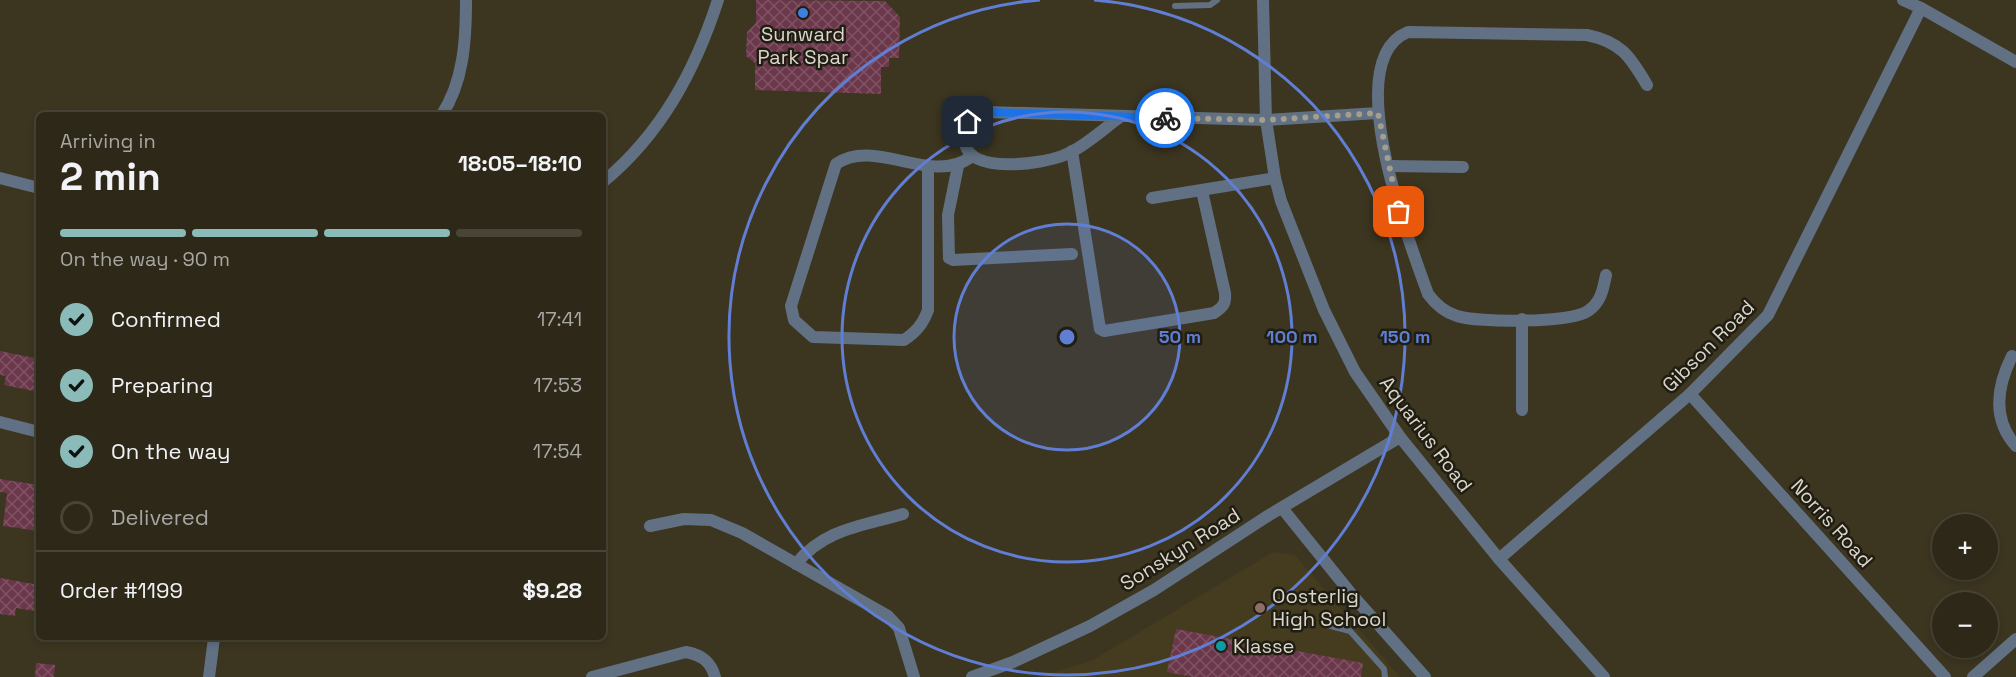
<!DOCTYPE html>
<html lang="en">
<head>
<meta charset="utf-8">
<style>
  :root { --surface:#2d2818; --page:#353021; --text:#f1f3f6; --muted:#a7a6a2; --line:#484437; --accent:#8bbbb9 }
  body { margin:0; font-family:"Space Grotesk",sans-serif; background:var(--page); color:var(--text); height:100vh; display:flex; flex-direction:column; font-size:22px; white-space:nowrap }
  * { box-sizing:border-box; margin:0 }
  p { font-size:20px; color:var(--muted) }
  .icon { flex:none; width:33px; height:33px; fill:none; stroke:currentColor; stroke-width:2; stroke-linecap:round; stroke-linejoin:round }
  .map { position:relative; flex:1; overflow:hidden }
  .sheet { position:absolute; left:36px; top:112px; width:570px; height:528px; display:flex; flex-direction:column; background:var(--surface); border-radius:9px; box-shadow:0 3px 9px #0003,0 0 0 2px var(--line) }
  .sheet>* { flex:none }
  .controls { position:absolute; left:1932px; top:514px; display:grid; gap:12px }
  .controls a { display:grid; place-items:center; width:66px; height:66px; border-radius:50%; background:var(--surface); box-shadow:0 3px 9px #0003,0 0 0 2px var(--line); font-size:30px }
  .pin { position:absolute; display:grid; place-items:center; width:51px; height:51px; color:#fff; margin:-26px; border-radius:12px; box-shadow:0 3px 9px #0006 }
  .courier { position:absolute; display:grid; place-items:center; width:60px; height:60px; margin:-30px; border:4px solid #1a73e8; border-radius:50%; background:#fff; color:#222; box-shadow:0 2px 8px #0007 }
  .headline em { font-style:normal; font-weight:800 }
  .headline div { display:flex; flex-direction:column-reverse }
  .headline { display:flex; align-items:center; justify-content:space-between; height:102px; padding:0 24px }
  h1 { font-size:39px; font-weight:800; line-height:45px }
  .bar { display:grid; grid-template-columns:repeat(4,1fr); gap:9px 6px; align-content:center; height:72px; padding:0 24px }
  .bar i { height:8px; border-radius:4px; background:var(--line) }
  .bar .active { background:var(--accent) }
  .bar p { grid-column:span 4 }
  .line { display:flex; align-items:center; gap:15px; padding:0 24px; border-top:2px solid var(--line) }
  .line div { flex:1 }
  ol { padding:0 24px; list-style:none }
  li { display:flex; align-items:center; gap:18px; height:66px }
  li p { margin-inline-start:auto }
  li .icon { padding:6px; border-radius:50%; background:var(--accent); color:#111; stroke-width:4 }
  li:last-child { color:var(--muted) }
  li i { width:33px; height:33px; border:3px solid var(--line); border-radius:50% }
  .map>svg:first-child { display:block }
</style>
</head>
<body>
<div class="map">
<svg width="2016" height="677" viewBox="0 0 2016 677">
  <defs>
    <pattern id="building-cross-hatch" width="8" height="8" patternUnits="userSpaceOnUse" patternTransform="scale(1.5)"><rect width="8" height="8" fill="#6b374b"/><path d="M0 0l8 8M0 8l8-8" fill="none" stroke="#805364"/></pattern>
  </defs>
  <rect width="100%" height="100%" fill="#3c3520"/>
  <!-- built -->
  <path fill="#453b1f" d="M 1273,552 L 1295,555 L 1400,677 L 1037,677 L 1093,660 Z"/>
  <!-- building -->
  <g fill="url(#building-cross-hatch)">
    <path d="M 756,0 L 885,1 L 900,17 L 899,58 L 889,58 L 889,67 L 881,67 L 881,94 L 755,90 L 755,63 L 746,56 L 747,32 L 756,23 Z"/>
    <path d="M 0,351 L 39,359 L 39,392 L 4,385 L 6,376 L 0,375 Z"/>
    <path d="M 0,479 L 39,485 L 39,531 L 3,526 L 7,493 L 0,492 Z"/>
    <path d="M 0,578 L 39,585 L 35,611 L 16,608 L 15,616 L 0,614 Z"/>
    <path d="M 1176,629 L 1363,663 L 1361,677 L 1193,677 L 1167,672 Z"/>
    <path d="M 36,663 L 55,665 L 54,677 L 35,677 Z"/>
  </g>
  <g fill="none" stroke-linecap="round" stroke-linejoin="round">
    <!-- service -->
    <g stroke="#617183" stroke-width="6">
      <path d="M 1175,6 L 1210,5 L 1217,0"/>
      <path d="M 1327,625 L 1350,631 L 1384,669 L 1385,677"/>
    </g>
    <!-- minor -->
    <g stroke="#617183" stroke-width="12">
      <path d="M 1263,0 L 1266,120 L 1275,178 L 1281,201 L 1324,310 L 1355,372 L 1400,437 L 1499,559 L 1604,677"/>
      <path d="M 1903,0 L 1921,8 L 2016,62"/>
      <path d="M 441,116 C 464,82 466,39 466,0"/>
      <path d="M 1120,117 C 1102,130 1083,148 1062,156 C 1040,164 972,174 965,144 C 963,136 964,129 968,122 L 986,112 L 1266,120 L 1378,113"/>
      <path d="M 1072,151 L 1100,329 L 1104,331 L 1214,313 C 1223,307 1226,304 1225,293 L 1202,191"/>
      <path d="M 958,166 L 948,215 L 949,258 L 953,260 L 1072,254"/>
      <path d="M 1388,166 L 1463,167"/>
      <path d="M 928,168 L 928,310 C 923,324 916,332 904,340 L 813,337 L 794,320 L 791,306 L 836,164 C 876,137 930,186 971,157"/>
      <path d="M 0,178 L 39,188"/>
      <path d="M 603,182 C 661,134 695,71 718,0"/>
      <path d="M 1152,198 L 1275,178"/>
      <path d="M 1606,275 C 1603,290 1601,302 1588,311 C 1572,323 1477,323 1457,316 C 1444,312 1436,305 1428,294 C 1410,244 1338,60 1408,32 L 1587,35 C 1621,42 1630,56 1647,85"/>
      <path d="M 2012,356 C 1997,386 1992,419 2016,446"/>
      <path d="M 1690,394 L 1945,677"/>
      <path d="M 1522,410 L 1522,319"/>
      <path d="M 0,422 L 39,432"/>
      <path d="M 1282,508 L 1353,596 L 1425,677"/>
      <path d="M 650,526 L 684,519 L 711,520 L 742,533 L 888,616 L 899,628 L 914,677"/>
      <path d="M 1499,559 L 1690,394 L 1768,315 L 1921,8"/>
      <path d="M 796,564 C 824,529 862,526 903,514"/>
      <path d="M 209,677 L 214,638"/>
      <path d="M 592,677 L 686,652 C 702,655 711,662 715,677"/>
      <path d="M 972,677 L 1013,662 L 1090,626 L 1154,590 L 1266,517 L 1400,437"/>
      <path d="M 1973,677 L 2016,639"/>
    </g>
  </g>
  <g fill="none" stroke-linecap="round" stroke-linejoin="round">
    <!-- done -->
    <path stroke="#a39e8e" stroke-width="6" stroke-dasharray="0 10.8" d="M 1165,118 L 1266,120 L 1378,113 L 1399,212"/>
    <!-- route -->
    <path stroke="#1a73e8" stroke-width="8" d="M 968,122 L 986,112 L 1165,118"/>
  </g>
  <!-- distance rings -->
  <circle cx="1067" cy="337" r="113" fill="#607ed3" fill-opacity=".12"/>
  <g fill="none" stroke="#607ed3" stroke-width="3">
    <circle cx="1067" cy="337" r="113"/>
    <circle cx="1067" cy="337" r="225"/>
    <path d="M1094 0A338 338 0 1 1 1040 0"/>
  </g>
  <!-- markers -->
  <circle fill="#3f7fe0" stroke="#201d13" stroke-width="2" cx="803" cy="13" r="6"/>
  <circle fill="#8d6e63" stroke="#201d13" stroke-width="2" cx="1260" cy="608" r="6"/>
  <circle fill="#0f9aa8" stroke="#201d13" stroke-width="2" cx="1221" cy="646" r="6"/>
  <g text-anchor="middle" stroke-width="5" stroke-linejoin="round" paint-order="stroke">
    <!-- poi labels -->
    <g font-size="20" fill="#dbd6ca" stroke="#201d13" text-anchor="start">
      <text x="803" y="41" text-anchor="middle">Sunward<tspan x="803" dy="23">Park Spar</tspan></text>
      <text x="1272" y="603">Oosterlig<tspan x="1272" dy="23">High School</tspan></text>
      <text x="1233" y="653">Klasse</text>
    </g>
    <!-- street labels -->
    <g font-size="20" fill="#dbd6ca" stroke="#201d13">
      <text transform="translate(1708 346) rotate(-45)" y="7">Gibson Road</text>
      <text transform="translate(1426 434) rotate(53)" y="7">Aquarius Road</text>
      <text transform="translate(1832 523) rotate(48)" y="7">Norris Road</text>
      <text transform="translate(1180 549) rotate(-32)" y="7">Sonskyn Road</text>
    </g>
  </g>
  <circle cx="1067" cy="337" r="9" fill="#607ed3" stroke="#201d13" stroke-width="3"/>
  <g font-size="18" text-anchor="middle" font-weight="bold" fill="#607ed3" stroke="#201d13" stroke-width="5" stroke-linejoin="round" paint-order="stroke">
    <text x="1180" y="343">50 m</text>
    <text x="1292" y="343">100 m</text>
    <text x="1405" y="343">150 m</text>
  </g>
</svg>
<div class="controls">
<a>+</a>
<a>−</a>
</div>
<div class="pin" style="left:1399px;top:212px;background:#ea580c"><svg class="icon" aria-label="bag" viewBox="0 0 24 24"><path d="M5 8h14l-1 12H6zM9 8a3 3 0 0 1 6 0"/></svg></div>
<div class="pin" style="left:968px;top:122px;background:#1f2937"><svg class="icon" aria-label="home" viewBox="0 0 24 24"><path d="M3 11l9-7 9 7M6 9v11h12V9"/></svg></div>
<div class="courier" style="left:1165px;top:118px"><svg class="icon" aria-label="bike" viewBox="0 0 24 24"><circle cx="6" cy="16" r="4"/><circle cx="18" cy="16" r="4"/><path d="M6 16l4-8h5l3 8M10 8l3 8H6M13 5h3"/></svg></div>
<section class="sheet">
<div class="headline"><div><h1>2 min</h1><p>Arriving in</p></div><em>18:05–18:10</em></div>
<div class="bar"><i class="active"></i><i class="active"></i><i class="active"></i><i></i><p>On the way · 90 m</p></div>
<ol>
<li><svg class="icon" aria-label="check" viewBox="0 0 24 24"><path d="M5 12l5 5 9-10"/></svg>Confirmed<p>17:41</p></li>
<li><svg class="icon" aria-label="check" viewBox="0 0 24 24"><path d="M5 12l5 5 9-10"/></svg>Preparing<p>17:53</p></li>
<li><svg class="icon" aria-label="check" viewBox="0 0 24 24"><path d="M5 12l5 5 9-10"/></svg>On the way<p>17:54</p></li>
<li><i></i>Delivered</li>
</ol>
<div class="line" style="height:78px"><div>Order #1199</div><b>$9.28</b></div>
</section>
</div>
</body>
</html>
